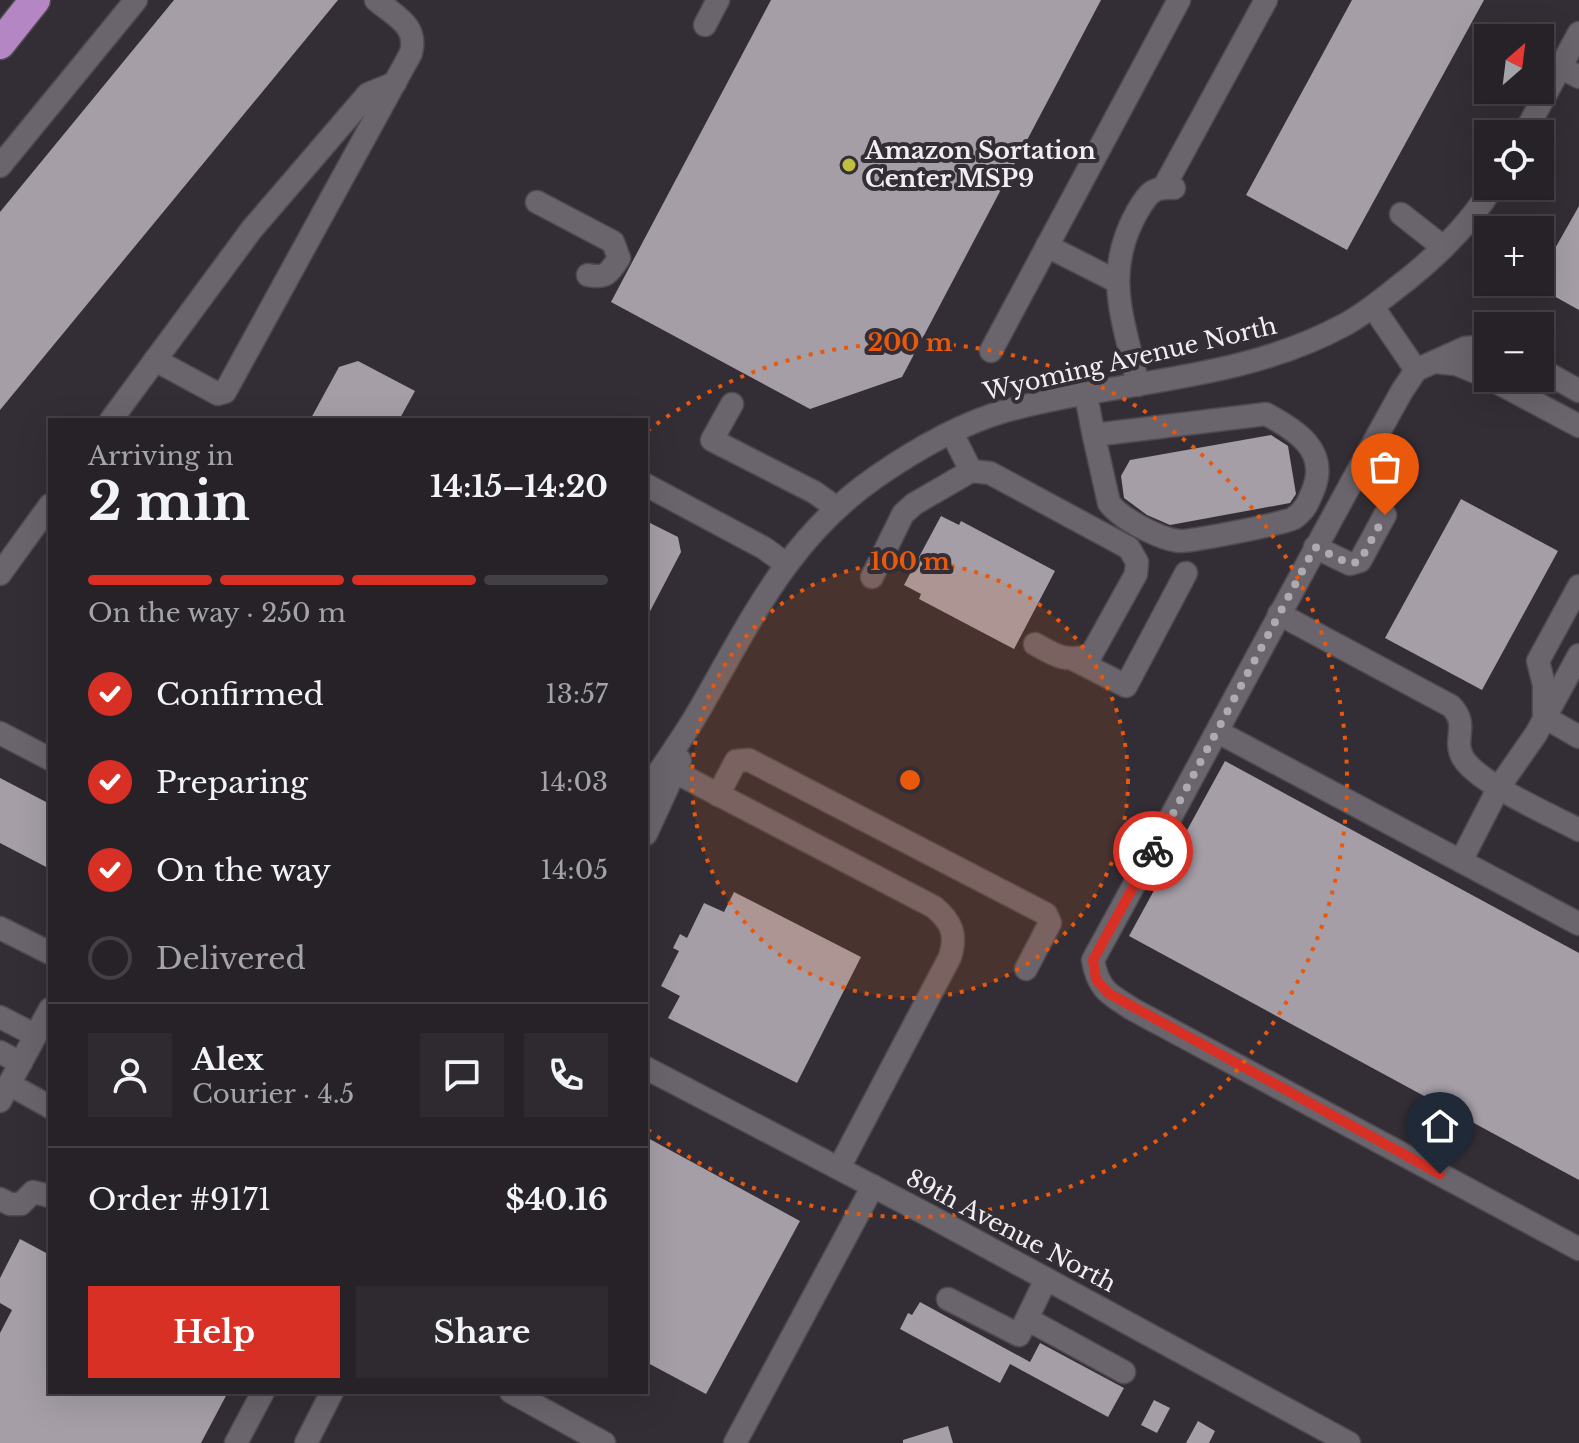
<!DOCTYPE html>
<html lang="en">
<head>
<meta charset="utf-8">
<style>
  :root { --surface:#262228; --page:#2e2a30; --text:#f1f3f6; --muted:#a4a4a8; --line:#423f45; --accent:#d93025 }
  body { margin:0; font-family:"Libre Baskerville",serif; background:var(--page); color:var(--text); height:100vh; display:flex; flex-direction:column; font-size:30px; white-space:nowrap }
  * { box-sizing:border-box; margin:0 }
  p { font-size:26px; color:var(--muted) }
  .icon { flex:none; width:44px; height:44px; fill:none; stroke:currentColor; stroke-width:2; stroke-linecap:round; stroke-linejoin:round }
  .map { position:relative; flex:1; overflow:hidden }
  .details { position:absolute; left:48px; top:418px; width:600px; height:976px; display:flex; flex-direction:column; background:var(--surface); border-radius:0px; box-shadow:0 8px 32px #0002,0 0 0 2px var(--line) }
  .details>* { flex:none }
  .needle { width:52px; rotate:28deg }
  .tools { position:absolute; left:1474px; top:24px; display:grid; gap:16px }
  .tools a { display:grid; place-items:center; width:80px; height:80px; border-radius:0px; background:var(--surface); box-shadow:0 8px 32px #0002,0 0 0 2px var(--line); font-size:40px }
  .pin { position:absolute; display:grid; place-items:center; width:68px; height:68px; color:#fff; margin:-82px -34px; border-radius:50% 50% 50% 0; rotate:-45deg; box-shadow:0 0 8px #0007 }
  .pin .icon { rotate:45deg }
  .courier { position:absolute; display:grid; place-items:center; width:80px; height:80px; margin:-40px; border:6px solid #d93025; border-radius:50%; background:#fff; color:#222; box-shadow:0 2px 10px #0007 }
  .headline em { font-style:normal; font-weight:800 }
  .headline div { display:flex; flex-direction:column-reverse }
  .headline { display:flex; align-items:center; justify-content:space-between; height:136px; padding:0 40px }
  h1 { font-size:52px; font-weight:800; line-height:60px }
  .bar { display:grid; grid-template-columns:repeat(4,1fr); gap:12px 8px; align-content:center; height:96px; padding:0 40px }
  .bar i { height:10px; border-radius:6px; background:var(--line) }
  .bar .current { background:var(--accent) }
  .bar p { grid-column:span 4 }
  .line { display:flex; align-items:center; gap:20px; padding:0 40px; border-top:2px solid var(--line) }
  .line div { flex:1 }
  .round { display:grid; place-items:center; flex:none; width:84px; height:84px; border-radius:0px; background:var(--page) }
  ol { padding:0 40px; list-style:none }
  li { display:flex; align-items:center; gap:24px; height:88px }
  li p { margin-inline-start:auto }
  li .icon { padding:8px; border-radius:50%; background:var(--accent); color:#fff; stroke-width:4 }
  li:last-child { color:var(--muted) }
  li i { width:44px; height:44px; border:4px solid var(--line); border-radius:50% }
  .cta { display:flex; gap:16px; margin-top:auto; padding:16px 40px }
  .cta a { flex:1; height:92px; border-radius:0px; background:var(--accent); color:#fff; font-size:32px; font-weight:800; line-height:92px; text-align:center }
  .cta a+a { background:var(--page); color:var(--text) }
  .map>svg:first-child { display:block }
</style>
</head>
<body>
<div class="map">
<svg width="1579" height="1443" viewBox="0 0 1579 1443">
  <rect width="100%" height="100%" fill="#332e35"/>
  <!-- building -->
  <g fill="#a59ea7">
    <path d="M 174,0 L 338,0 L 0,410 L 0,212 Z"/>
    <path d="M 771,0 L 1101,0 L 902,377 L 810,409 L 611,302 Z"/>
    <path d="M 1352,0 L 1484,0 L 1347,250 L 1246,195 Z"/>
    <path d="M 1579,206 L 1579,310 L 1534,285 L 1540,282 L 1540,275 Z"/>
    <path d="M 358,361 L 415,391 L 399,420 L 310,420 L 339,367 Z"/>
    <path d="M 1271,435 L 1288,446 L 1296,494 L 1290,503 L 1170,525 L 1147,515 L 1124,498 L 1121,476 L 1130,460 Z"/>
    <path d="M 1461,499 L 1558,551 L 1482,690 L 1385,638 Z"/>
    <path d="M 941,516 L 959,525 L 961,521 L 1055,571 L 1014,649 L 919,599 L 921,594 L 904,585 Z"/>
    <path d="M 646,521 L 678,537 L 681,552 L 646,619 Z"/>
    <path d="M 1225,761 L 1579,953 L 1579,1180 L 1129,936 Z"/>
    <path d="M 0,778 L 50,804 L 50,869 L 0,843 Z"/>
    <path d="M 734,892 L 861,957 L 797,1083 L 668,1018 L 680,996 L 661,986 L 679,951 L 673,948 L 680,934 L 687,938 L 704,903 L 724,912 Z"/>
    <path d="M 646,1137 L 800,1221 L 706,1394 L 646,1362 Z"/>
    <path d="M 20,1239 L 50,1255 L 50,1392 L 228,1392 L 201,1443 L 0,1443 L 0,1333 L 12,1310 L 0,1303 L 0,1278 Z"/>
    <path d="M 920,1302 L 1030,1362 L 1040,1343 L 1124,1388 L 1108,1417 L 1010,1364 L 1000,1383 L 900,1329 L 908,1313 L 912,1315 Z"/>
    <path d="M 1154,1400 L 1170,1408 L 1157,1433 L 1141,1425 Z"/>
    <path d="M 1198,1421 L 1215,1431 L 1209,1443 L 1186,1443 Z"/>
    <path d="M 948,1426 L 953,1443 L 903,1443 L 903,1440 Z"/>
  </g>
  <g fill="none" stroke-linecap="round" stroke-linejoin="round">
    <!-- minor casing -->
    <g stroke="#4e4a4f" stroke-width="25">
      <g id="minor">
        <path d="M 705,25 L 718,0"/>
        <path d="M 1560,67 L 1579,77"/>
        <path d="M 1524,134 L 1579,33"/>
        <path d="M 0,166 L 136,0"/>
        <path d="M 1164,187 L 1266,0"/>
        <path d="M 537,202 L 613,242 L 619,258 C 610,272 606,279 588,275"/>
        <path d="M 1401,214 L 1443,247"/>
        <path d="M 1047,246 L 1116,281"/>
        <path d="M 1373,307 L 1416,370"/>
        <path d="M 1488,346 L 1465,348 L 1416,370 L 1402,391 C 1297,579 1197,771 1093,960 C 1098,990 1110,995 1134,1010 L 1579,1249"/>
        <path d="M 991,351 L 1179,0"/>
        <path d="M 155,360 L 218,394 L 225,392 L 411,53 C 418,25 396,17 376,0"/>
        <path d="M 1435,362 L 1456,364 L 1488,377"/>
        <path d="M 1540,369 L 1579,391"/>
        <path d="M 1489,378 L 1579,426"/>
        <path d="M 1138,385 C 1124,319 1102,275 1137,212 C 1147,195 1152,186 1174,188"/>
        <path d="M 1086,395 L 1093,432 L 1102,434 L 1266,414 C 1296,430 1328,450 1314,488 C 1309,500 1306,510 1294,518 C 1287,523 1189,542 1179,541 C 1159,539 1120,518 1109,503 L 1093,432"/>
        <path d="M 732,404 L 712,440 L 814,492 L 837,508"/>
        <path d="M 111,420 L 252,229 L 368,94 L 395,83"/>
        <path d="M 952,433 L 971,471"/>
        <path d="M 646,485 L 764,548 L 786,564"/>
        <path d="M 1315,547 L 1350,564 L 1360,561 L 1385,515"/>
        <path d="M 0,574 L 50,505"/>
        <path d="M 872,577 L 903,514 L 914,504 L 971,471 L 990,473 L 1129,548 L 1137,562 L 1136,574 L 1091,655 C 1067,663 1056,656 1035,644"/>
        <path d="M 1279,614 L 1451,706 C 1470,725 1452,739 1463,758 C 1479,784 1551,815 1579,830"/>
        <path d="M 1075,660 L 1126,686 L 1186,573"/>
        <path d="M 1544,716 L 1544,685 L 1538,661 L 1579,586"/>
        <path d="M 1544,717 L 1579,737"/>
        <path d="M 1218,732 L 1579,924"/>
        <path d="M 0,733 L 50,759"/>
        <path d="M 675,772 L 934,907 C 952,922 957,935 950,957 L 839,1168"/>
        <path d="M 646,791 C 666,761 688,731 705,700 C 754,614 792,535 876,477 C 915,450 960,424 1005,411 C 1118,380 1239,382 1344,325 C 1367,313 1387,295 1408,279 C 1439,254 1472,221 1493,186"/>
        <path d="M 718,795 L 736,761 L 749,760 L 1046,914 L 1050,923 L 1026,969"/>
        <path d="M 646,834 L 680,760"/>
        <path d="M 1461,861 L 1499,787 L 1536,734 L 1579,655"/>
        <path d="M 0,928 L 50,953"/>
        <path d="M 0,1017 L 35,1035"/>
        <path d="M 0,1052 L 21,1063"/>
        <path d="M 646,1068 L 930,1216 L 1349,1443"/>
        <path d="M 9,1084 L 50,1107"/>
        <path d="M 0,1101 L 50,1009"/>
        <path d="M 0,1199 L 10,1204 L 21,1204 L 33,1192 L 50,1196"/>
        <path d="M 948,1299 L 1019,1335 L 1046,1279"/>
        <path d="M 1027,1319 L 1124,1372"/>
        <path d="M 511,1392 L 604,1443"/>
        <path d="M 236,1443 L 263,1392"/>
        <path d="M 306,1443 L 332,1392"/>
        <path d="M 735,1443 L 873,1186"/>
      </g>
    </g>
    <!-- highway casing -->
    <g stroke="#4e4a4f" stroke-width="33">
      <path id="highway" d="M 0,44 L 35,0"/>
    </g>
    <!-- minor -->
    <use href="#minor" stroke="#6a646c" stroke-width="22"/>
    <!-- highway -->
    <use href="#highway" stroke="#b586c4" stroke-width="30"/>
  </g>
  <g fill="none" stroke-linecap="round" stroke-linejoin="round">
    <!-- done -->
    <path stroke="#aeabb0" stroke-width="8" stroke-dasharray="0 14.4" d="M 1153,851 L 1315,547 L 1350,564 L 1360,561 L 1385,515"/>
    <!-- route -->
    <path stroke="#d93025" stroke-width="10" d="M 1153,851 L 1093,960 L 1096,979 L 1108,993 L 1440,1174"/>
  </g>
  <!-- distance rings -->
  <circle cx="910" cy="780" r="218" fill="#e8590c" fill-opacity=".12"/>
  <g fill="none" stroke="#e8590c" stroke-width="4" stroke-dasharray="4 8">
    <circle cx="910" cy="780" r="218"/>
    <path d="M647 431A437 437 0 1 1 647 1129"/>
  </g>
  <!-- markers -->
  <circle fill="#c0be40" stroke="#332e35" stroke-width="3" cx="849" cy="165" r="8"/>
  <g text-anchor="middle" stroke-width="8" stroke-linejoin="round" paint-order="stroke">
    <!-- poi labels -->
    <g font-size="24" font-weight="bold" fill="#f1eef2" stroke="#332e35" text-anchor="start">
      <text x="865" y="159">Amazon Sortation<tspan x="865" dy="28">Center MSP9</tspan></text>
    </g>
    <!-- street labels -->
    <g font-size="24" fill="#f1eef2" stroke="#332e35">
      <text transform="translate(1130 359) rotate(-13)" y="8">Wyoming Avenue North</text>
      <text transform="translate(1011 1231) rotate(28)" y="8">89th Avenue North</text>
    </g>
  </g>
  <circle cx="910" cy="780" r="12" fill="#e8590c" stroke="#332e35" stroke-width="4"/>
  <g font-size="24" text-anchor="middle" font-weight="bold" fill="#e8590c" stroke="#332e35" stroke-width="8" stroke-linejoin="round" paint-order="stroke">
    <text x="910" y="351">200 m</text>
    <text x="910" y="570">100 m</text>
  </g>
</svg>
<div class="tools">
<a><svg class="needle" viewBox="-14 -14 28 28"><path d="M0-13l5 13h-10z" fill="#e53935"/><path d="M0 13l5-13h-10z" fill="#a4a4a8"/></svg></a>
<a><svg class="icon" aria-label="locate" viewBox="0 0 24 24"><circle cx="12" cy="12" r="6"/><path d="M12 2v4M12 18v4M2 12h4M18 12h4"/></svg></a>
<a>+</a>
<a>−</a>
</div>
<div class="pin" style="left:1385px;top:515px;background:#ea580c"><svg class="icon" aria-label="bag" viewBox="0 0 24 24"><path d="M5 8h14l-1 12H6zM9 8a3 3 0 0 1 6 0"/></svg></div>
<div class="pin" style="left:1440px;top:1174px;background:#1f2937"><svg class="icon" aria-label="home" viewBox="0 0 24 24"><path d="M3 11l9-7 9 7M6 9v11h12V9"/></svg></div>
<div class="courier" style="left:1153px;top:851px"><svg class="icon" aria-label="bike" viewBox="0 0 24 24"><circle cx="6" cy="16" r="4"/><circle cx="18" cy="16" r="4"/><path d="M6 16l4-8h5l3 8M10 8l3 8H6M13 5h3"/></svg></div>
<section class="details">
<div class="headline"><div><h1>2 min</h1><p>Arriving in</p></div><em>14:15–14:20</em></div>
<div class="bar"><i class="current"></i><i class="current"></i><i class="current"></i><i></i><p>On the way · 250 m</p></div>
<ol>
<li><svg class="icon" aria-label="check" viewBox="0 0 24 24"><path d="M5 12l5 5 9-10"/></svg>Confirmed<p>13:57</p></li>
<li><svg class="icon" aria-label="check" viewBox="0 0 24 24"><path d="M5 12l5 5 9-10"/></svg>Preparing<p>14:03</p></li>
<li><svg class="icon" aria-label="check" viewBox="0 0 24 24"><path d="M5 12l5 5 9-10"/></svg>On the way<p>14:05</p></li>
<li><i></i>Delivered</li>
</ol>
<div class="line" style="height:144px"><a class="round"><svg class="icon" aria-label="person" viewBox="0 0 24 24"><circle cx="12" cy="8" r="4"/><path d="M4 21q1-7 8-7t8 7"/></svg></a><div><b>Alex</b><p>Courier · 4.5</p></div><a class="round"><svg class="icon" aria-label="chat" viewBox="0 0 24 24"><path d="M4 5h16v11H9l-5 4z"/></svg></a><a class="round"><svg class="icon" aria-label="phone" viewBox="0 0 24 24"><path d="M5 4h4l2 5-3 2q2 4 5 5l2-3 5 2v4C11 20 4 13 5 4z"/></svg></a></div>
<div class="line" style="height:104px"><div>Order #9171</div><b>$40.16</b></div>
<div class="cta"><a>Help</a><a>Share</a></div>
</section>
</div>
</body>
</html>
